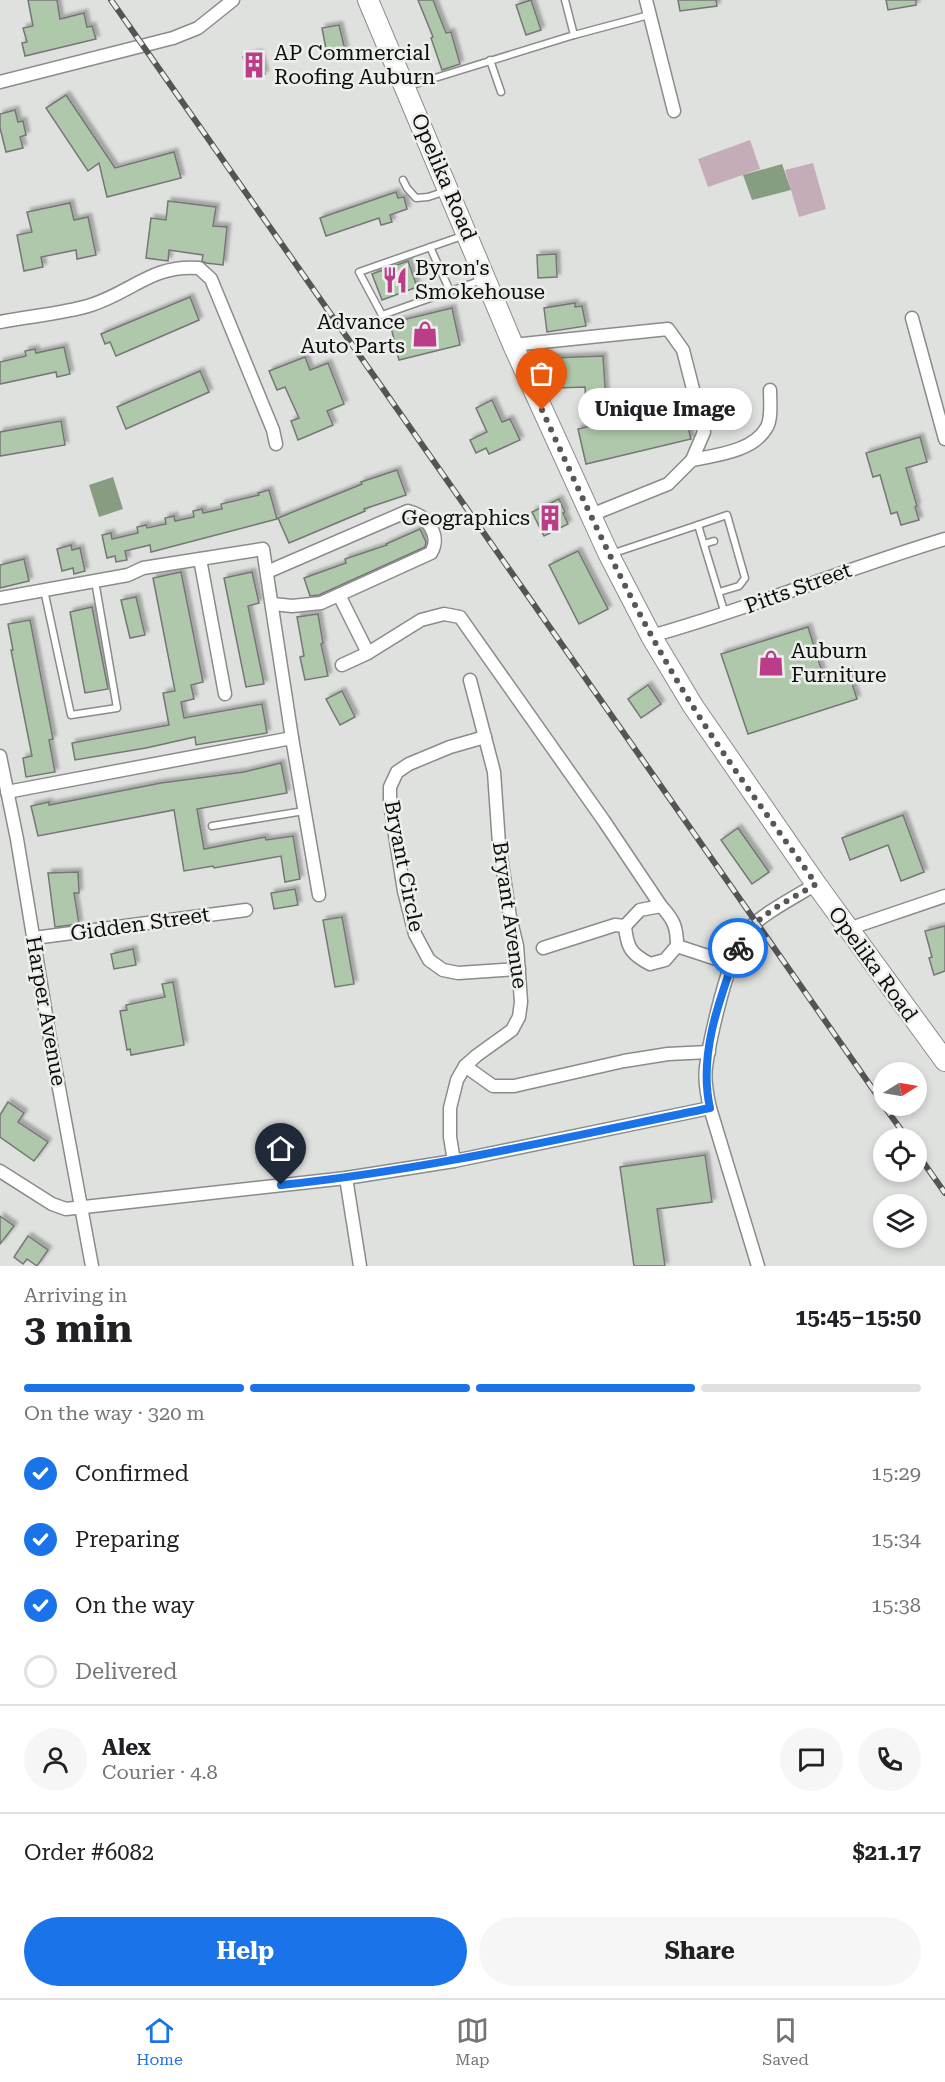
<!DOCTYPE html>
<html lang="en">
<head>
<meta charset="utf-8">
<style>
  :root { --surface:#fff; --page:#f6f6f6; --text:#202124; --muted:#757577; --line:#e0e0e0; --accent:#1a73e8 }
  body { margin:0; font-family:"Roboto Serif",serif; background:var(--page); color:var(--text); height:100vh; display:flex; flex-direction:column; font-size:22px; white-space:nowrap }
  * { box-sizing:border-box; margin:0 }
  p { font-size:20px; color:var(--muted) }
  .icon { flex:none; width:33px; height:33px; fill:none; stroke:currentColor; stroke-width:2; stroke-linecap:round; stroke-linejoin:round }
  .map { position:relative; height:1266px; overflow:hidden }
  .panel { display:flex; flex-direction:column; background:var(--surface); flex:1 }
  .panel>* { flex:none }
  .needle { width:39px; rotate:79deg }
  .fabs { position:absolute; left:873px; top:1062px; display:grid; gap:12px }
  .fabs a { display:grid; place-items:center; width:54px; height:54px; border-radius:50%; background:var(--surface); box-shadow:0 3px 9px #0003; font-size:30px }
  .pin { position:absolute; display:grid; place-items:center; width:51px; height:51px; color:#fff; margin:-62px -26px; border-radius:50% 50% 50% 0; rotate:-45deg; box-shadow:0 0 6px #0007 }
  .pin .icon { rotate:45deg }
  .courier { position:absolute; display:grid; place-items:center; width:60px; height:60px; margin:-30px; border:4px solid #1a73e8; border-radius:50%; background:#fff; color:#222; box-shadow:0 2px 8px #0007 }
  .bubble { position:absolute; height:42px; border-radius:21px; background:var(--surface); box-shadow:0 3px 9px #0003; font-size:20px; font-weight:700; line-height:42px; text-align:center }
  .headline em { font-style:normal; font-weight:700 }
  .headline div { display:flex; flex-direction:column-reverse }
  .headline { display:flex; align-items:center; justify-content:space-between; height:102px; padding:0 24px }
  h1 { font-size:39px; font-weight:700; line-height:45px }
  .bar { display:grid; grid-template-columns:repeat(4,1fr); gap:9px 6px; align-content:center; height:72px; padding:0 24px }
  .bar i { height:8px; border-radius:4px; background:var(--line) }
  .bar .current { background:var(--accent) }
  .bar p { grid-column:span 4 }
  .line { display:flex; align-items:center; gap:15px; padding:0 24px; border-top:2px solid var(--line) }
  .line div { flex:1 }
  .round { display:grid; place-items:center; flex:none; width:63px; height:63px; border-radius:32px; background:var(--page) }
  ol { padding:0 24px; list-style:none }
  li { display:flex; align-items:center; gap:18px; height:66px }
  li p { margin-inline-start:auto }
  li .icon { padding:6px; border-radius:50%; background:var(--accent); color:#fff; stroke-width:4 }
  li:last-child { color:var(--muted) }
  li i { width:33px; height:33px; border:3px solid var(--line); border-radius:50% }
  .primary-button { display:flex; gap:12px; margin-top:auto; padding:12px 24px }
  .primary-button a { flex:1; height:69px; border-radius:36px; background:var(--accent); color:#fff; font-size:24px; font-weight:700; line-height:69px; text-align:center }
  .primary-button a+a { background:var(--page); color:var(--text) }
  .tabs { display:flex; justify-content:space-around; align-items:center; height:84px; border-top:2px solid var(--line); background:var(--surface); font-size:16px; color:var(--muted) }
  .tabs a { display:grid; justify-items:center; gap:3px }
  .tabs .current { color:var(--accent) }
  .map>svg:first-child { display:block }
</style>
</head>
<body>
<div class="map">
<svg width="945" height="1266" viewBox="0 0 945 1266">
  <defs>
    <filter id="shadow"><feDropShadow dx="3.5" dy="-3.5" stdDeviation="1.5" flood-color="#0004"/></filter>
  </defs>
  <rect width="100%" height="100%" fill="#dfe1df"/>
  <!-- green -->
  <g fill="#c4acb8">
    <path d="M 750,140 L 760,169 L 708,187 L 698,159 Z"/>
    <path d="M 813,163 L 826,209 L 799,217 L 785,170 Z"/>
  </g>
  <!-- water -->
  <g fill="#869d81">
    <path d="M 782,164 L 791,190 L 752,200 L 743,175 Z"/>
    <path d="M 113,477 L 123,509 L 99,517 L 89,485 Z"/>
  </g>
  <!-- building -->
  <g fill="#afc8ab" stroke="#757775" stroke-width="1.5" filter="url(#shadow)">
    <path d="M 28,0 L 57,0 L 60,19 L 84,13 L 87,27 L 92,26 L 96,39 L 25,56 L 22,43 L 27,42 L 23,28 L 33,26 Z"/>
    <path d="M 418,0 L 433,0 L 446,33 L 451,32 L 460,64 L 442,70 L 431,38 L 433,37 Z"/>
    <path d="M 531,0 L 541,30 L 526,35 L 516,5 Z"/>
    <path d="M 678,0 L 716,0 L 717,6 L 680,11 Z"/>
    <path d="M 886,0 L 916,0 L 916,5 L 888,10 Z"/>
    <path d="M 339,25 L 345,50 L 327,54 L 322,28 Z"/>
    <path d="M 259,53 L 265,74 L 250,79 L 243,57 Z"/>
    <path d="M 66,95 L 115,168 L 174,152 L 181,178 L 107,197 L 99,163 L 88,171 L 46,108 Z"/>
    <path d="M 15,110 L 18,122 L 23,121 L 26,135 L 20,137 L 23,148 L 6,152 L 0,128 L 0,114 Z"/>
    <path d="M 396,192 L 398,198 L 404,197 L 407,209 L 390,215 L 392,222 L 381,225 L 379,218 L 326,236 L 320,218 Z"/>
    <path d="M 168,201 L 216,207 L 213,226 L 227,227 L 223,265 L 206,263 L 202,261 L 203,255 L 169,250 L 168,261 L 146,258 L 151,218 L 166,220 Z"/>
    <path d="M 70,203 L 74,220 L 88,217 L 96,255 L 77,259 L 76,250 L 41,257 L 43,267 L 24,271 L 17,235 L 32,232 L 27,212 Z"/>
    <path d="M 556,254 L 557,277 L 538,278 L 537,255 Z"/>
    <path d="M 408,261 L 417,287 L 382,300 L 372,274 Z"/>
    <path d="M 190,297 L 199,320 L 116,356 L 110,342 L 105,344 L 101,334 Z"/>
    <path d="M 575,303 L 575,307 L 582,306 L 586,326 L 547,332 L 544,308 Z"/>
    <path d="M 452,308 L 460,345 L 399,360 L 390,323 Z"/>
    <path d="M 64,347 L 70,374 L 57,377 L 56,372 L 0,384 L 0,362 L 26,356 L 25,351 L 35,349 L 36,353 Z"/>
    <path d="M 603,356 L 606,402 L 586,403 L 585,387 L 555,388 L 554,378 L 550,378 L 549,358 Z"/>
    <path d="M 305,357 L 310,370 L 328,363 L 344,404 L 327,411 L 333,425 L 298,440 L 291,421 L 299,418 L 285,387 L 277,390 L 269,371 Z"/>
    <path d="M 200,371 L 209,392 L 126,429 L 117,407 Z"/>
    <path d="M 492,400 L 502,422 L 510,419 L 520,440 L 489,454 L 486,448 L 476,453 L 470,440 L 487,432 L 476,408 Z"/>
    <path d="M 679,405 L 683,407 L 691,439 L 586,464 L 578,429 Z"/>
    <path d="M 61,421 L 65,445 L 0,456 L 0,432 Z"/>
    <path d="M 920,437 L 927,462 L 906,468 L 917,506 L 915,507 L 919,520 L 901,525 L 897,512 L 891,514 L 880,475 L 873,477 L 866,453 Z"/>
    <path d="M 397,470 L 406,495 L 364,509 L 365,511 L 289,543 L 278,518 L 362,484 L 361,482 Z"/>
    <path d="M 269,490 L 277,519 L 151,552 L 150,545 L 125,551 L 127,560 L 116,562 L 115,556 L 107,558 L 102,535 L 111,533 L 112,539 L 138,533 L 137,527 L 146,525 L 147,528 L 166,524 L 165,518 L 174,516 L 175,521 L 194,517 L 193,511 L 202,509 L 203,513 L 222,509 L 221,504 L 259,495 L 258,493 Z"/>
    <path d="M 559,499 L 565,512 L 563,513 L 568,524 L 544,536 L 532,512 Z"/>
    <path d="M 420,529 L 426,542 L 425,547 L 319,595 L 310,596 L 304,578 L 346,563 L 345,559 L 387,545 L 386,544 Z"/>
    <path d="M 71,545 L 72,550 L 80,548 L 85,571 L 74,574 L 73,568 L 62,571 L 57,549 Z"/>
    <path d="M 578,551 L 608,609 L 579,624 L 549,565 Z"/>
    <path d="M 24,559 L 29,581 L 0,588 L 0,565 Z"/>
    <path d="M 181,572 L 203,682 L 191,685 L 194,699 L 181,702 L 184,718 L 262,704 L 267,733 L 196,745 L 195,737 L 146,748 L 75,760 L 72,743 L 169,725 L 163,693 L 175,691 L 153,578 Z"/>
    <path d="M 252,572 L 259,603 L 248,606 L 264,684 L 246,687 L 224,578 Z"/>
    <path d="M 136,597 L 145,635 L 130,638 L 121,600 Z"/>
    <path d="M 92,607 L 108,689 L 85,693 L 70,612 Z"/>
    <path d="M 318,614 L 323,643 L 321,644 L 328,676 L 305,680 L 300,657 L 304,656 L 297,617 Z"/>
    <path d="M 30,620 L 53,739 L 49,740 L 55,772 L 26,777 L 23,758 L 32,756 L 11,650 L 13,650 L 8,624 Z"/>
    <path d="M 808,627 L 824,678 L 848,671 L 857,699 L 748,734 L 721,654 Z"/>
    <path d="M 648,685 L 661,704 L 641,718 L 628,699 Z"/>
    <path d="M 342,691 L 355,717 L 340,725 L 326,699 Z"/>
    <path d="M 281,763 L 287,793 L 197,809 L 204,849 L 265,837 L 266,840 L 293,836 L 300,879 L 285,882 L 281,856 L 214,868 L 213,866 L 184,871 L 174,810 L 38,836 L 31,806 L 49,802 L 49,805 L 161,783 L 244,772 Z"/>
    <path d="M 903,815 L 924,872 L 901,881 L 888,845 L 850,860 L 842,838 Z"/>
    <path d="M 738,828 L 769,872 L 752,884 L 721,840 Z"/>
    <path d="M 78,872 L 79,893 L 74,893 L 79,924 L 55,927 L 48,873 Z"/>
    <path d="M 295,889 L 298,905 L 274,909 L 271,893 Z"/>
    <path d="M 342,917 L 354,984 L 335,987 L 323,920 Z"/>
    <path d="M 945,926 L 945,971 L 934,975 L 929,958 L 932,957 L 925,931 Z"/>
    <path d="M 133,949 L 136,965 L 114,969 L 111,954 Z"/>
    <path d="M 173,982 L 184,1045 L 131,1055 L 130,1049 L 127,1050 L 120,1011 L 127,1010 L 126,1005 L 165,997 L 162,984 Z"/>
    <path d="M 8,1102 L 24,1113 L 18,1122 L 48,1142 L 34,1161 L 0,1137 L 0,1115 Z"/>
    <path d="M 705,1155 L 712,1202 L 657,1209 L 665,1266 L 634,1266 L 620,1167 Z"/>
    <path d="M 0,1216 L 14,1226 L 0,1244 Z"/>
    <path d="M 28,1236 L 48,1250 L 37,1266 L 27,1259 L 23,1264 L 14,1257 Z"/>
  </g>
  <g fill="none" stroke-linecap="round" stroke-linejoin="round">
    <!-- lane casing -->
    <g stroke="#8a8c89" stroke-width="9">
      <g id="lane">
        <path d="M 574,35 L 649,15"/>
        <path d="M 490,60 L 501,92"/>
        <path d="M 409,86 L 574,35 L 565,0"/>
        <path d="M 403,180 L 407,188 L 416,198 L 428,197 L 446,191"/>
        <path d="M 465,235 L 359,272 L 382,315 L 482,280"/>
        <path d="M 430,247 L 450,291"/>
        <path d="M 698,525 L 727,515 L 745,578 L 739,586 L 719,592"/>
        <path d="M 704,544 L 714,541"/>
        <path d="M 611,554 L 698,525 L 725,614"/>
        <path d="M 44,590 L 71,715 L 117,708 L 95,581"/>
        <path d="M 212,826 L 304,811"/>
      </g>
    </g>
    <!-- street casing -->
    <g stroke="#8a8c89" stroke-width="15">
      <g id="street">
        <path d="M 646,0 L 674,111"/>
        <path d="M 0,82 L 173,38 L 198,28 L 233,0"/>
        <path d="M 912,318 L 945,439"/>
        <path d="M 0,322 C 30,316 62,314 91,305 C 132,292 153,264 199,268 L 211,279 L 273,430 L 276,444"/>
        <path d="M 513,345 L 668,329 L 683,350 L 704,432 L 692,460 L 668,484 L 591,515"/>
        <path d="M 692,460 C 717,455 754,451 767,427 C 772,418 770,400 770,390"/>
        <path d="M 200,559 L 225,694"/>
        <path d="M 267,572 L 408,511 C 426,515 442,535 431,553 L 321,603 L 292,606 L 273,604"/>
        <path d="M 339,595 L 368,653"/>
        <path d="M 0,598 L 128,575 L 143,568 L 263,549 L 292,738"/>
        <path d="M 651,636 C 751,608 846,569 945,539"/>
        <path d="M 342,665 L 368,653 L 421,620 L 444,614 L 460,617 L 604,821 L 661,906 L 640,910 L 625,926 L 615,925 L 543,948"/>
        <path d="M 485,737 L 450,747 L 409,764 L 397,772 L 390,787 L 390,803 L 404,891 L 415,934 L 429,960 L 443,970 L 458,973 L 519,969"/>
        <path d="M 0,756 L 17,839 L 51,1045 L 92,1266"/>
        <path d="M 7,792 L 292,738 L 319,895"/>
        <path d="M 625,926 C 627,948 631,954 650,964 L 665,960 L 677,946 C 677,927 674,920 661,906"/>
        <path d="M 848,929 L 945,896"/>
        <path d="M 34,938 L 246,910"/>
        <path d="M 677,946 L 732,964"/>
        <path d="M 465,1066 L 493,1086 L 514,1086 L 624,1061 L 668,1054 L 709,1052"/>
        <path d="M 454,1161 L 450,1137 L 450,1108 L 457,1080 L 465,1066 L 476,1056 L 512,1030 L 519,1017 L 521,1002 L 517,946 L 510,917 L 499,844 L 494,772 L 470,680"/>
        <path d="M 0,1171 L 52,1204 L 66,1209 L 346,1178 L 454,1161 L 710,1108"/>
        <path d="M 346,1178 L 360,1266"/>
        <path d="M 758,1266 L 710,1108 C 707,1095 704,1081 706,1067 C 710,1037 729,953 747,931 C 761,914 797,896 816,884"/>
      </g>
    </g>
    <!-- primary casing -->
    <g stroke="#8a8c89" stroke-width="22">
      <path id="primary" d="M 368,0 L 513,345 L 609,555 L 651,636 L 693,706 L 816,884 L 945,1061"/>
    </g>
    <!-- lane -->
    <use href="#lane" stroke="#fff" stroke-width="6"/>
    <!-- street -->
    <use href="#street" stroke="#fff" stroke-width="12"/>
    <!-- primary -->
    <use href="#primary" stroke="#fff" stroke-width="20"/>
    <!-- rail casing -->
    <g stroke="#535453" stroke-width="6">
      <g id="rail">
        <path d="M 111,0 L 884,1105"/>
        <path d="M 884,1106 L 907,1138"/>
        <path d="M 916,1152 L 945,1193"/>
      </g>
    </g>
    <!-- rail -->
    <use href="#rail" stroke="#ecefec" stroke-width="4" stroke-dasharray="11" stroke-linecap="butt"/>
  </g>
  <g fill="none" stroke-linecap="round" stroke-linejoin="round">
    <!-- done -->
    <path stroke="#565756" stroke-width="6" stroke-dasharray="0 10.8" d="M 542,410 C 588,510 633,611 692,705 C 730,766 775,825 816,884 C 790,900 749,918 738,948"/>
    <!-- route -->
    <path stroke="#1a73e8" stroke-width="8" d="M 281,1185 C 426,1170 568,1137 710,1108 C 698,1054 720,998 738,948"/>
  </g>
  <!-- icons -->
  <defs>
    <g id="building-bare" transform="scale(2.07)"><path d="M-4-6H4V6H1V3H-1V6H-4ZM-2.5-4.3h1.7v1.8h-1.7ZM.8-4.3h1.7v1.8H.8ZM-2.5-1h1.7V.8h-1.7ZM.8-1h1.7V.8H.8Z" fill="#bb3c89" stroke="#ecefec" stroke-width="2.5" paint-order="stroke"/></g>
    <g id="restaurant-bare" transform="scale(2.07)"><path d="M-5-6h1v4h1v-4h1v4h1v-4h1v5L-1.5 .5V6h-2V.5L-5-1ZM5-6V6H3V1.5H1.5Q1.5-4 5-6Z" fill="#bb3c89" stroke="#ecefec" stroke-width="2.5" paint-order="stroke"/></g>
    <g id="shop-bare" transform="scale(2.07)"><path d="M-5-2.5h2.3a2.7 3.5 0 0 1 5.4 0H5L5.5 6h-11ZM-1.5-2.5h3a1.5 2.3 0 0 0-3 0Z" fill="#bb3c89" stroke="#ecefec" stroke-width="2.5" paint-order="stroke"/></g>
  </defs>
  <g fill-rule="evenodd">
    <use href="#building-bare" x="254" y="65"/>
    <use href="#restaurant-bare" x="395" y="280"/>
    <use href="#shop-bare" x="425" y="334"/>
    <use href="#building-bare" x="550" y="518"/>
    <use href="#shop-bare" x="771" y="663"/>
  </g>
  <g text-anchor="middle" stroke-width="5" stroke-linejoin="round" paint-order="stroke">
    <!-- poi labels -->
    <g font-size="21" fill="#0d0d0c" stroke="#ecefec" text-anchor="start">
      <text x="274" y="60">AP Commercial<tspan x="274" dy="24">Roofing Auburn</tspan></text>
      <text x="415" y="275">Byron's<tspan x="415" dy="24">Smokehouse</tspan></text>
      <text x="405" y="329" text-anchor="end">Advance<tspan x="405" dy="24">Auto Parts</tspan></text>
      <text x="530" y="525" text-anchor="end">Geographics</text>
      <text x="791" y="658">Auburn<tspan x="791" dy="24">Furniture</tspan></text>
    </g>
    <!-- street labels -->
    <g font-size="21" fill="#0d0d0c" stroke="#ecefec">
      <text transform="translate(444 177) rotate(67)" y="7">Opelika Road</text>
      <text transform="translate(798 588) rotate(-20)" y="7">Pitts Street</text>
      <text transform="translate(404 866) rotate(79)" y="7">Bryant Circle</text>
      <text transform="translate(510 915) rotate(82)" y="7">Bryant Avenue</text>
      <text transform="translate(140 924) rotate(-8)" y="7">Gidden Street</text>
      <text transform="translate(873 964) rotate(54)" y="7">Opelika Road</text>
      <text transform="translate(46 1011) rotate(80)" y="7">Harper Avenue</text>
    </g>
  </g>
</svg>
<div class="fabs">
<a><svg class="needle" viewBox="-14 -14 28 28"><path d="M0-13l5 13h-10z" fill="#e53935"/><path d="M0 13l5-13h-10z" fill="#757577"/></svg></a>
<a><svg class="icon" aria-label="locate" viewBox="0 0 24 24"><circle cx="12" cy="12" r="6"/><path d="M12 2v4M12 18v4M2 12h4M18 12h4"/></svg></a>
<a><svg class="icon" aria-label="layers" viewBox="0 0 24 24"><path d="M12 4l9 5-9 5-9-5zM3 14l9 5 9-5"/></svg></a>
</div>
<div class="pin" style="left:542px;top:410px;background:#ea580c"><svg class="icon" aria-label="bag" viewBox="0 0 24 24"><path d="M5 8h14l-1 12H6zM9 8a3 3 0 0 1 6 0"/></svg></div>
<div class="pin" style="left:281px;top:1185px;background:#1f2937"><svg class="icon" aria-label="home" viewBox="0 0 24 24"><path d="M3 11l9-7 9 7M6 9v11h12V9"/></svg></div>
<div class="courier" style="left:738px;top:948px"><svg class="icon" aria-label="bike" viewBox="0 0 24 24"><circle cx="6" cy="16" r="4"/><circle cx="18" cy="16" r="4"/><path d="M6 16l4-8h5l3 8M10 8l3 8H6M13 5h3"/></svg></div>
<div class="bubble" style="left:578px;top:388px;width:174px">Unique Image</div>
</div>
<section class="panel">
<div class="headline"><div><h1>3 min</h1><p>Arriving in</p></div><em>15:45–15:50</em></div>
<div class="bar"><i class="current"></i><i class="current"></i><i class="current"></i><i></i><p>On the way · 320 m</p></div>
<ol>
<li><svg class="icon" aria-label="check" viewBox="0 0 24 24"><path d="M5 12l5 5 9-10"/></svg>Confirmed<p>15:29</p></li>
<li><svg class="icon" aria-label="check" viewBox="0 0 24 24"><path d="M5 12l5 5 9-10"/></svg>Preparing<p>15:34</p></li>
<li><svg class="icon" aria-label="check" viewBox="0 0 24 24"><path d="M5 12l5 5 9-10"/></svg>On the way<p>15:38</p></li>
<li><i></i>Delivered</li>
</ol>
<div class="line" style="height:108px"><a class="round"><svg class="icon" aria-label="person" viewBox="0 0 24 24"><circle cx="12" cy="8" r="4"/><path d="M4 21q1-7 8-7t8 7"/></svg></a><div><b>Alex</b><p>Courier · 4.8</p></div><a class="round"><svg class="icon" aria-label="chat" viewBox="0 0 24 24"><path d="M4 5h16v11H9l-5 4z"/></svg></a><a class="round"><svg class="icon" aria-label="phone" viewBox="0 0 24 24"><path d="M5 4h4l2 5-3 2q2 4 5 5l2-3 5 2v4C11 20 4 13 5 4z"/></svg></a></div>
<div class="line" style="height:78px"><div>Order #6082</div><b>$21.17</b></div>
<div class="primary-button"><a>Help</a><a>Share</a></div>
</section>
<nav class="tabs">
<a class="current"><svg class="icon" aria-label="home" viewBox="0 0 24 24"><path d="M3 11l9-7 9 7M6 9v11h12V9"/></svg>Home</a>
<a><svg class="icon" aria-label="map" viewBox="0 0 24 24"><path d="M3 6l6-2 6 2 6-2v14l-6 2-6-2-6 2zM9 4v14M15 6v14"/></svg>Map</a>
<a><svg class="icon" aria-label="saved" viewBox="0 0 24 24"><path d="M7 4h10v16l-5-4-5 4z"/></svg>Saved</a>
</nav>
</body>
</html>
